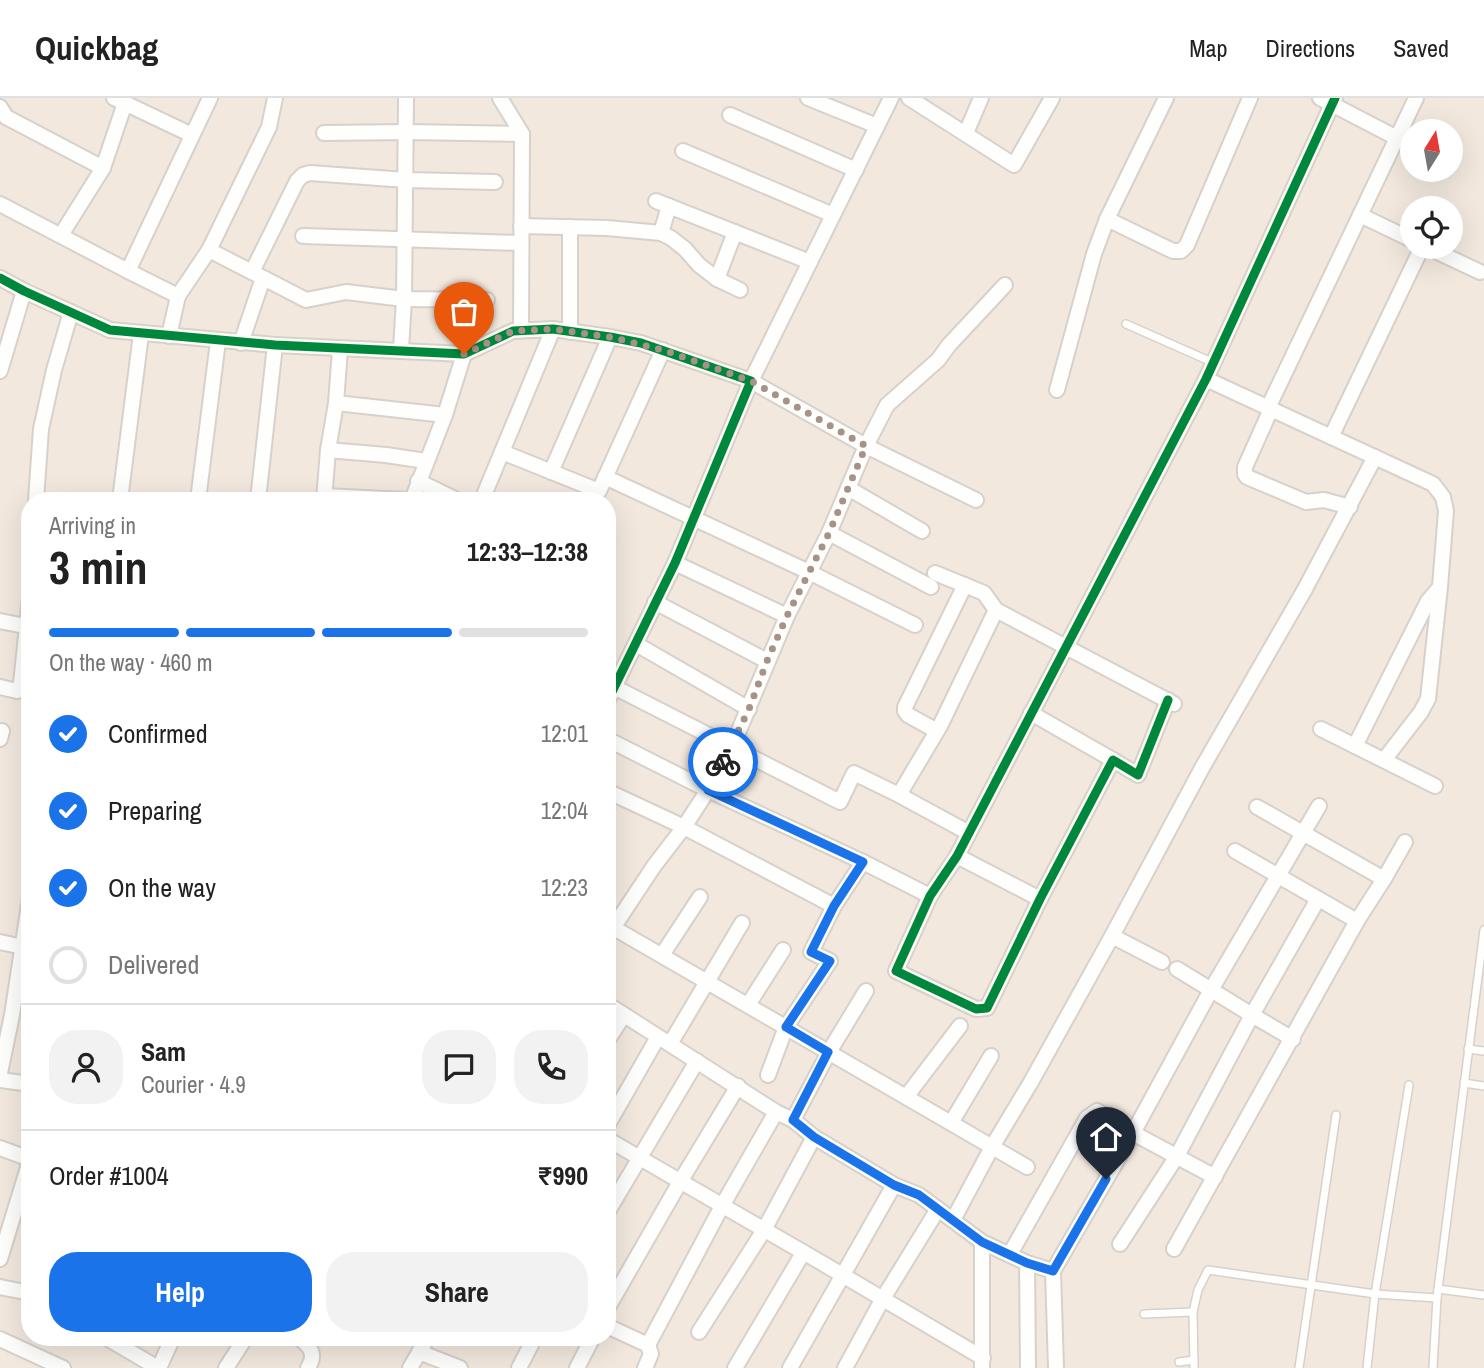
<!DOCTYPE html>
<html lang="en">
<head>
<meta charset="utf-8">
<style>
  :root { --surface:#fff; --page:#f2f2f2; --text:#222; --muted:#767676; --line:#e0e0e0; --accent:#1a73e8 }
  body { margin:0; font-family:"Archivo Narrow",sans-serif; background:var(--page); color:var(--text); height:100vh; display:flex; flex-direction:column; font-size:26px; white-space:nowrap }
  * { box-sizing:border-box; margin:0 }
  p { font-size:23px; color:var(--muted) }
  .icon { flex:none; width:38px; height:38px; fill:none; stroke:currentColor; stroke-width:2; stroke-linecap:round; stroke-linejoin:round }
  .map { position:relative; flex:1; overflow:hidden }
  .drawer { position:absolute; left:21px; top:394px; width:595px; height:854px; display:flex; flex-direction:column; background:var(--surface); border-radius:28px; box-shadow:0 7px 28px #0002 }
  .drawer>* { flex:none }
  .needle { width:46px; rotate:11deg }
  .fabs { position:absolute; left:1400px; top:21px; display:grid; gap:14px }
  .fabs a { display:grid; place-items:center; width:63px; height:63px; border-radius:50%; background:var(--surface); box-shadow:0 7px 28px #0002; font-size:35px }
  .pin { position:absolute; display:grid; place-items:center; width:60px; height:60px; color:#fff; margin:-72px -30px; border-radius:50% 50% 50% 0; rotate:-45deg; box-shadow:0 0 7px #0007 }
  .pin .icon { rotate:45deg }
  .courier { position:absolute; display:grid; place-items:center; width:70px; height:70px; margin:-35px; border:5px solid #1a73e8; border-radius:50%; background:#fff; color:#222; box-shadow:0 2px 9px #0007 }
  .headline em { font-style:normal; font-weight:800 }
  .headline div { display:flex; flex-direction:column-reverse }
  .headline { display:flex; align-items:center; justify-content:space-between; height:119px; padding:0 28px }
  h1 { font-size:46px; font-weight:800; line-height:52px }
  .bar { display:grid; grid-template-columns:repeat(4,1fr); gap:10px 7px; align-content:center; height:84px; padding:0 28px }
  .bar i { height:9px; border-radius:5px; background:var(--line) }
  .bar .active { background:var(--accent) }
  .bar p { grid-column:span 4 }
  .line { display:flex; align-items:center; gap:18px; padding:0 28px; border-top:2px solid var(--line) }
  .line div { flex:1 }
  .round { display:grid; place-items:center; flex:none; width:74px; height:74px; border-radius:28px; background:var(--page) }
  ol { padding:0 28px; list-style:none }
  li { display:flex; align-items:center; gap:21px; height:77px }
  li p { margin-inline-start:auto }
  li .icon { padding:7px; border-radius:50%; background:var(--accent); color:#fff; stroke-width:4 }
  li:last-child { color:var(--muted) }
  li i { width:38px; height:38px; border:4px solid var(--line); border-radius:50% }
  .action { display:flex; gap:14px; margin-top:auto; padding:14px 28px }
  .action a { flex:1; height:80px; border-radius:28px; background:var(--accent); color:#fff; font-size:28px; font-weight:800; line-height:80px; text-align:center }
  .action a+a { background:var(--page); color:var(--text) }
  header { display:flex; align-items:center; gap:42px; box-sizing:border-box; height:98px; padding:0 35px; background:var(--surface); border-bottom:2px solid var(--line) }
  header strong { font-size:33px }
  nav { display:flex; gap:38px; margin-inline-start:auto; font-size:24px }
  .map>svg:first-child { display:block }
</style>
</head>
<body>
<header>
<strong>Quickbag</strong>
<nav><a>Map</a><a>Directions</a><a>Saved</a></nav>
</header>
<div class="map">
<svg width="1484" height="1270" viewBox="0 0 1484 1270">
  <rect width="100%" height="100%" fill="#f9f5f0"/>
  <!-- residential -->
  <path fill="#f2e8de" fill-rule="evenodd" d="M 0,0 L 1484,0 L 1484,1270 L 0,1270 ZM 1412,33 L 1451,33 L 1451,72 L 1412,72 ZM 1412,110 L 1451,110 L 1451,149 L 1412,149 ZM 30,402 L 607,402 L 607,1239 L 30,1239 Z"/>
  <g fill="none" stroke-linecap="round" stroke-linejoin="round">
    <!-- service casing -->
    <g stroke="#d7d1cb" stroke-width="10">
      <g id="service">
        <path d="M 1126,226 L 1214,265"/>
        <path d="M 1484,832 L 1438,1191 L 1484,1197"/>
        <path d="M 1468,951 L 1484,953"/>
        <path d="M 1464,985 L 1484,988"/>
        <path d="M 1144,1216 L 1193,1214"/>
        <path d="M 1179,1264 L 1194,1262"/>
        <path d="M 1194,1270 L 1193,1214 L 1198,1192 L 1208,1172 L 1375,1196 L 1437,1200 L 1438,1191"/>
        <path d="M 1299,1270 L 1336,1017"/>
        <path d="M 1367,1270 L 1375,1196 L 1409,987"/>
        <path d="M 1433,1270 L 1437,1200"/>
      </g>
    </g>
    <!-- minor casing -->
    <g stroke="#d7d1cb" stroke-width="18">
      <g id="minor">
        <path d="M 114,0 L 192,37"/>
        <path d="M 500,0 L 522,36 L 521,232"/>
        <path d="M 808,0 L 877,28"/>
        <path d="M 891,0 L 751,283 L 866,348 L 976,402"/>
        <path d="M 909,0 L 1014,67 L 1052,0"/>
        <path d="M 1320,0 L 1397,40"/>
        <path d="M 0,9 L 6,19 L 103,70"/>
        <path d="M 730,17 L 856,72"/>
        <path d="M 324,35 L 407,34 L 522,36"/>
        <path d="M 966,35 L 981,0"/>
        <path d="M 683,53 L 833,117"/>
        <path d="M 656,103 L 810,164"/>
        <path d="M 0,106 L 128,173 L 178,198"/>
        <path d="M 1360,117 L 1412,142"/>
        <path d="M 1107,121 L 1173,153 L 1181,153 L 1187,147 L 1250,0"/>
        <path d="M 521,128 L 607,130 L 661,135 L 671,140 L 685,151 L 699,167 L 717,181 L 740,192"/>
        <path d="M 570,129 L 570,234"/>
        <path d="M 661,135 L 669,108"/>
        <path d="M 61,137 L 103,70 L 125,5"/>
        <path d="M 303,138 L 521,145"/>
        <path d="M 1427,149 L 1480,174"/>
        <path d="M 209,152 L 306,202 L 346,194 L 404,201 L 487,202"/>
        <path d="M 128,173 L 210,0"/>
        <path d="M 252,174 L 297,83 L 303,77 L 310,75 L 406,82 L 495,84"/>
        <path d="M 0,180 L 24,193 L 110,232 L 275,247 L 464,256 L 513,233 L 553,231 L 610,239 L 641,245 L 751,283 L 675,465 L 607,604"/>
        <path d="M 717,181 L 735,134"/>
        <path d="M 169,238 L 178,198 L 209,152 L 269,29 L 275,0"/>
        <path d="M 241,245 L 263,180"/>
        <path d="M 401,252 L 404,201 L 406,0"/>
        <path d="M 0,273 L 24,193"/>
        <path d="M 1206,281 L 1433,386 L 1443,399 L 1446,413 L 1440,489 L 1428,601 L 1421,614 L 1384,662"/>
        <path d="M 1057,292 L 1094,156 L 1107,121 L 1166,0"/>
        <path d="M 336,305 L 445,317"/>
        <path d="M 1268,310 L 1416,0"/>
        <path d="M 1271,311 L 1245,369 L 1245,376 L 1247,379 L 1306,404 L 1324,402 L 1350,409"/>
        <path d="M 1331,339 L 1422,149"/>
        <path d="M 328,352 L 386,357 L 426,363"/>
        <path d="M 502,354 L 599,393 L 663,252"/>
        <path d="M 551,374 L 610,239"/>
        <path d="M 605,379 L 809,474 L 915,527"/>
        <path d="M 418,383 L 457,402"/>
        <path d="M 848,390 L 922,433"/>
        <path d="M 324,398 L 406,402"/>
        <path d="M 36,402 L 41,331 L 54,272 L 71,214"/>
        <path d="M 120,402 L 141,236"/>
        <path d="M 198,402 L 218,243"/>
        <path d="M 258,402 L 275,247"/>
        <path d="M 324,402 L 328,352 L 336,305 L 340,251"/>
        <path d="M 412,402 L 445,317 L 464,256"/>
        <path d="M 482,402 L 553,231"/>
        <path d="M 829,435 L 931,489"/>
        <path d="M 675,465 L 787,518"/>
        <path d="M 935,475 L 984,495 L 996,512 L 1174,606"/>
        <path d="M 655,504 L 767,563"/>
        <path d="M 0,523 L 30,529"/>
        <path d="M 636,546 L 749,611"/>
        <path d="M 0,589 L 17,593 L 21,586 L 30,499"/>
        <path d="M 614,589 L 840,704 L 854,675 L 899,697 L 969,735"/>
        <path d="M 1168,602 L 1138,677 L 1113,662 L 1040,801 L 987,910 L 976,911 L 896,873 L 930,798 L 957,758 L 1206,281 L 1335,0"/>
        <path d="M 1031,615 L 1113,662"/>
        <path d="M 1321,631 L 1435,688"/>
        <path d="M 937,633 L 908,617 L 905,613 L 905,609 L 965,487"/>
        <path d="M 0,641 L 2,633"/>
        <path d="M 607,641 L 708,692 L 863,764 L 930,798"/>
        <path d="M 1355,648 L 1428,503 L 1440,489"/>
        <path d="M 607,693 L 684,729 L 834,808"/>
        <path d="M 899,697 L 940,628 L 996,512"/>
        <path d="M 1257,709 L 1384,781 L 1405,744"/>
        <path d="M 1235,753 L 1357,823"/>
        <path d="M 957,758 L 1040,801"/>
        <path d="M 607,826 L 1027,1069"/>
        <path d="M 1112,838 L 1162,864"/>
        <path d="M 607,839 L 654,768 L 684,729 L 708,692 L 732,649 L 787,518 L 829,435 L 866,348 L 887,307 L 938,262 L 949,247 L 1005,187"/>
        <path d="M 0,844 L 28,850"/>
        <path d="M 662,857 L 700,799"/>
        <path d="M 1177,871 L 1252,917 L 1293,941"/>
        <path d="M 607,906 L 776,1014 L 793,1022 L 814,1039 L 894,1087 L 919,1097 L 982,1144 L 1027,1165 L 1053,1173"/>
        <path d="M 748,907 L 783,852"/>
        <path d="M 607,943 L 624,917"/>
        <path d="M 670,946 L 742,825"/>
        <path d="M 0,975 L 12,917 L 30,800"/>
        <path d="M 768,977 L 786,929 L 830,863 L 811,854 L 834,808 L 863,764"/>
        <path d="M 0,982 L 30,986"/>
        <path d="M 906,999 L 960,928"/>
        <path d="M 793,1022 L 829,954 L 866,893"/>
        <path d="M 951,1025 L 991,958"/>
        <path d="M 607,1028 L 658,939"/>
        <path d="M 607,1041 L 822,1165 L 983,1260"/>
        <path d="M 0,1050 L 30,1061"/>
        <path d="M 607,1115 L 697,963"/>
        <path d="M 953,1122 L 992,1049 L 1031,984 L 1112,838 L 1202,670 L 1305,491 L 1375,359"/>
        <path d="M 1120,1146 L 1177,1058 L 1252,917 L 1318,801"/>
        <path d="M 1174,1151 L 1357,823 L 1384,781"/>
        <path d="M 1010,1156 L 1087,1020 L 1097,1013 L 1133,1035 L 1215,1079"/>
        <path d="M 0,1161 L 30,1063"/>
        <path d="M 1027,1165 L 1028,1270"/>
        <path d="M 0,1189 L 30,1195"/>
        <path d="M 607,1211 L 680,1084 L 738,988"/>
        <path d="M 607,1228 L 648,1247 L 651,1256 L 645,1270"/>
        <path d="M 699,1234 L 764,1132 L 814,1039"/>
        <path d="M 105,1239 L 158,1270"/>
        <path d="M 298,1239 C 310,1248 317,1256 308,1270"/>
        <path d="M 0,1241 L 63,1270"/>
        <path d="M 648,1247 L 722,1108 L 776,1014"/>
        <path d="M 419,1254 L 460,1270"/>
        <path d="M 159,1270 L 173,1239"/>
        <path d="M 226,1270 L 246,1239"/>
        <path d="M 410,1270 L 428,1239"/>
        <path d="M 519,1270 L 535,1239"/>
        <path d="M 577,1270 L 593,1239"/>
        <path d="M 735,1270 L 803,1155"/>
        <path d="M 790,1270 L 894,1087"/>
        <path d="M 845,1270 L 882,1202 L 938,1111"/>
        <path d="M 982,1270 L 982,1144"/>
        <path d="M 1056,1270 L 1053,1173 L 1133,1035 L 1211,892 L 1319,708"/>
      </g>
    </g>
    <!-- service -->
    <use href="#service" stroke="#fefefd" stroke-width="7"/>
    <!-- minor -->
    <use href="#minor" stroke="#fefefd" stroke-width="14"/>
    <!-- cycleway casing -->
    <g stroke="#fffaf3" stroke-width="13">
      <g id="cycleway">
        <path d="M 0,180 L 24,193 L 110,232 L 275,247 L 464,256 L 513,233 L 553,231 L 610,239 L 641,245 L 751,283 L 675,465 L 607,604"/>
        <path d="M 1168,602 L 1138,677 L 1113,662 L 1040,801 L 987,910 L 976,911 L 896,873 L 930,798 L 957,758 L 1206,281 L 1335,0"/>
      </g>
    </g>
    <!-- cycleway -->
    <use href="#cycleway" stroke="#00873e" stroke-width="9"/>
  </g>
  <g fill="none" stroke-linecap="round" stroke-linejoin="round">
    <!-- done -->
    <path stroke="#a69286" stroke-width="7" stroke-dasharray="0 12.6" d="M 464,256 L 513,233 L 553,231 L 610,239 L 663,252 L 751,283 L 866,348 L 829,435 L 787,518 L 767,563 L 749,611 L 723,664"/>
    <!-- route -->
    <path stroke="#1a73e8" stroke-width="9" d="M 723,664 L 708,692 L 863,764 L 834,808 L 811,854 L 830,863 L 786,929 L 828,954 L 793,1022 L 814,1039 L 894,1087 L 919,1097 L 982,1144 L 1027,1165 L 1053,1173 L 1106,1081"/>
  </g>
</svg>
<div class="fabs">
<a><svg class="needle" viewBox="-14 -14 28 28"><path d="M0-13l5 13h-10z" fill="#e53935"/><path d="M0 13l5-13h-10z" fill="#767676"/></svg></a>
<a><svg class="icon" aria-label="locate" viewBox="0 0 24 24"><circle cx="12" cy="12" r="6"/><path d="M12 2v4M12 18v4M2 12h4M18 12h4"/></svg></a>
</div>
<div class="pin" style="left:464px;top:256px;background:#ea580c"><svg class="icon" aria-label="bag" viewBox="0 0 24 24"><path d="M5 8h14l-1 12H6zM9 8a3 3 0 0 1 6 0"/></svg></div>
<div class="pin" style="left:1106px;top:1081px;background:#1f2937"><svg class="icon" aria-label="home" viewBox="0 0 24 24"><path d="M3 11l9-7 9 7M6 9v11h12V9"/></svg></div>
<div class="courier" style="left:723px;top:664px"><svg class="icon" aria-label="bike" viewBox="0 0 24 24"><circle cx="6" cy="16" r="4"/><circle cx="18" cy="16" r="4"/><path d="M6 16l4-8h5l3 8M10 8l3 8H6M13 5h3"/></svg></div>
<section class="drawer">
<div class="headline"><div><h1>3 min</h1><p>Arriving in</p></div><em>12:33–12:38</em></div>
<div class="bar"><i class="active"></i><i class="active"></i><i class="active"></i><i></i><p>On the way · 460 m</p></div>
<ol>
<li><svg class="icon" aria-label="check" viewBox="0 0 24 24"><path d="M5 12l5 5 9-10"/></svg>Confirmed<p>12:01</p></li>
<li><svg class="icon" aria-label="check" viewBox="0 0 24 24"><path d="M5 12l5 5 9-10"/></svg>Preparing<p>12:04</p></li>
<li><svg class="icon" aria-label="check" viewBox="0 0 24 24"><path d="M5 12l5 5 9-10"/></svg>On the way<p>12:23</p></li>
<li><i></i>Delivered</li>
</ol>
<div class="line" style="height:126px"><a class="round"><svg class="icon" aria-label="person" viewBox="0 0 24 24"><circle cx="12" cy="8" r="4"/><path d="M4 21q1-7 8-7t8 7"/></svg></a><div><b>Sam</b><p>Courier · 4.9</p></div><a class="round"><svg class="icon" aria-label="chat" viewBox="0 0 24 24"><path d="M4 5h16v11H9l-5 4z"/></svg></a><a class="round"><svg class="icon" aria-label="phone" viewBox="0 0 24 24"><path d="M5 4h4l2 5-3 2q2 4 5 5l2-3 5 2v4C11 20 4 13 5 4z"/></svg></a></div>
<div class="line" style="height:91px"><div>Order #1004</div><b>₹990</b></div>
<div class="action"><a>Help</a><a>Share</a></div>
</section>
</div>
</body>
</html>
